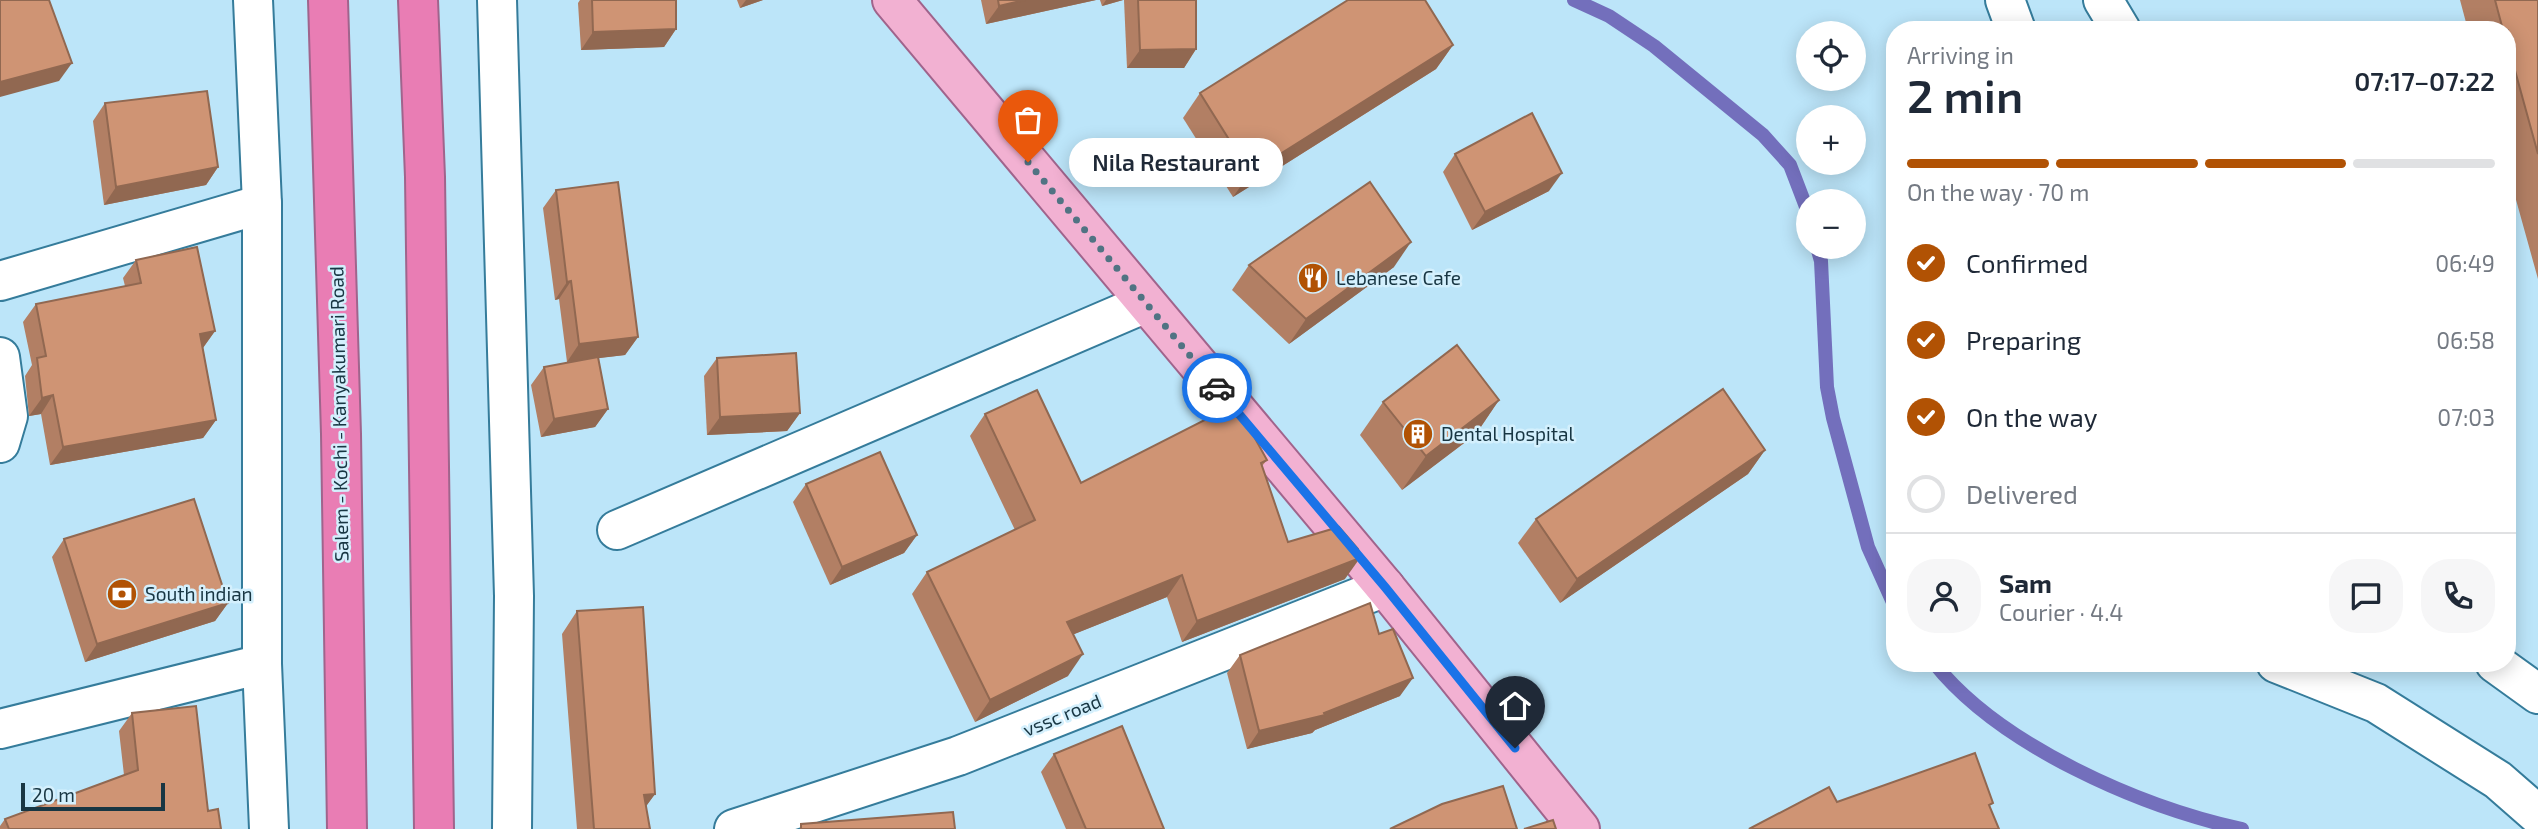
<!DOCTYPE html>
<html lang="en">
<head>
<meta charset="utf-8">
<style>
  :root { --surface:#fff; --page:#f6f6f7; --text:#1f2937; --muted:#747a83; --line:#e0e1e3; --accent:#b15204 }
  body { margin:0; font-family:"Exo 2",sans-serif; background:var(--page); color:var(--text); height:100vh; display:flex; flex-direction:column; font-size:26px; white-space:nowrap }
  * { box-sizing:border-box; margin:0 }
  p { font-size:23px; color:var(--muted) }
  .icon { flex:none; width:38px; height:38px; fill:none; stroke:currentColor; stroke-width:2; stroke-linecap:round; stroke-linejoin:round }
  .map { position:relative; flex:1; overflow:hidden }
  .details { position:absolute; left:1886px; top:21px; width:630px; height:651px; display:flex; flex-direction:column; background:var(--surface); border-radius:28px; box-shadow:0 4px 18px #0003 }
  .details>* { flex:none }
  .tools { position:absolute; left:1796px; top:21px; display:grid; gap:14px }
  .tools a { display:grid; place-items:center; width:70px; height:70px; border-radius:50%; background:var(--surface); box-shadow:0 4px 18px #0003; font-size:35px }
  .scale { position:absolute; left:21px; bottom:18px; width:144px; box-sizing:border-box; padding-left:7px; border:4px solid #183643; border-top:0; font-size:19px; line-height:24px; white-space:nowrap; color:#183643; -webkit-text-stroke:5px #d4f0fd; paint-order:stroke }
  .pin { position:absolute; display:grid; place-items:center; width:60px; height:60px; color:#fff; margin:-72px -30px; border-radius:50% 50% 50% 0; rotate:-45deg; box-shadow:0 0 7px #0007 }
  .pin .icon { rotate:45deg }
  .courier { position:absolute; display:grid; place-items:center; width:70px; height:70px; margin:-35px; border:5px solid #1a73e8; border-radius:50%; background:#fff; color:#222; box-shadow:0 2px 9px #0007 }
  .bubble { position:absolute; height:49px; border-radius:24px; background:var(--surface); box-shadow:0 4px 18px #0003; font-size:23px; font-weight:600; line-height:49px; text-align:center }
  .head em { font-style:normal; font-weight:600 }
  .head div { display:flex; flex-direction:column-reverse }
  .head { display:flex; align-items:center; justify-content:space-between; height:119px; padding:0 21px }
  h1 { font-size:46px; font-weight:600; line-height:52px }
  .bar { display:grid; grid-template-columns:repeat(4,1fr); gap:10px 7px; align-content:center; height:84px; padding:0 21px }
  .bar i { height:9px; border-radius:5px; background:var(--line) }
  .bar .selected { background:var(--accent) }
  .bar p { grid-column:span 4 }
  .line { display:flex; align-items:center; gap:18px; padding:0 21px; border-top:2px solid var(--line) }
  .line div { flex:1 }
  .round { display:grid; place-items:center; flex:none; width:74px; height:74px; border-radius:28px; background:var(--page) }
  ol { padding:0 21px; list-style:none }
  li { display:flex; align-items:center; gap:21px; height:77px }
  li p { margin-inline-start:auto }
  li .icon { padding:7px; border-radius:50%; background:var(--accent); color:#fff; stroke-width:4 }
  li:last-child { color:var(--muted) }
  li i { width:38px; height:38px; border:4px solid var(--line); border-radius:50% }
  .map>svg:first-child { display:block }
</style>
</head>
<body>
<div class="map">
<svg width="2538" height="829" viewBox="0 0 2538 829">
  <rect width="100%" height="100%" fill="#bce5f9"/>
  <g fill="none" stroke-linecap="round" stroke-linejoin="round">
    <!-- stream -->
    <g stroke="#736fbc" stroke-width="14">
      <path d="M 1574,0 L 1609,16 L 1654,46 L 1763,135 L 1790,165 L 1808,212"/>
      <path d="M 1817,247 L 1821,261 L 1827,387 L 1833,418 L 1868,547 L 1895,607"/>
      <path d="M 1934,663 C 2000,746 2141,807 2242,829"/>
    </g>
    <!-- minor casing -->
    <g stroke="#357c9b" stroke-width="42">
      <g id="minor">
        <path d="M 253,0 L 262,204 L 262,664 L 269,829"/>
        <path d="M 497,0 L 514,596 L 512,829"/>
        <path d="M 2005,0 L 2016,30"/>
        <path d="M 2103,0 L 2121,30"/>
        <path d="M 0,281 L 262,204"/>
        <path d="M 0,357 L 8,416 L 0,443"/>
        <path d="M 617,530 L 1146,303"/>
        <path d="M 2276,663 L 2376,703 L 2498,780 L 2538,815"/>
        <path d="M 2495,663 L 2538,694"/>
        <path d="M 0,729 L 262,664"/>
        <path d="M 734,829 L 958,756 L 1385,587"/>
      </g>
    </g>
    <!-- major casing -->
    <g stroke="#a0648c" stroke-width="42">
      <path id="major" d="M 892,0 L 1385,587 L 1580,829"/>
    </g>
    <!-- highway casing -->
    <g stroke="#a0648c" stroke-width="42">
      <g id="highway">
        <path d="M 328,0 L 341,434 L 347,829"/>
        <path d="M 418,0 L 425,177 L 434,829"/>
      </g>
    </g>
    <!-- minor -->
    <use href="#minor" stroke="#fff" stroke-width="38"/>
    <!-- major -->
    <use href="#major" stroke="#f2b1d2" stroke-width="38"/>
    <!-- highway -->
    <use href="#highway" stroke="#e97db4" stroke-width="38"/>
  </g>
  <!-- wall -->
  <g fill="#b27f64">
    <path d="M 580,0 L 676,0 L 676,29 L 664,47 L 581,50 L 578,3 Z"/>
    <path d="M 737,0 L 763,0 L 740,8 Z"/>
    <path d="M 981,0 L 1096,0 L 986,24 Z"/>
    <path d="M 1100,0 L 1123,0 L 1102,6 Z"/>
    <path d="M 1124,0 L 1196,0 L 1196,49 L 1184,68 L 1127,68 Z"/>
    <path d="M 2460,0 L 2538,0 L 2538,279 L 2508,171 L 2508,30 L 2468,30 Z"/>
    <path d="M 1453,45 L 1436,69 L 1233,197 L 1183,118 L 1200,93 Z"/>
    <path d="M 105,103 L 218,167 L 206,185 L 104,205 L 93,121 Z"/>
    <path d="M 1455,154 L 1549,191 L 1472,230 L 1443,172 Z"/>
    <path d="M 556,190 L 638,337 L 625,355 L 598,358 L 608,409 L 595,427 L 541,437 L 531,385 L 544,367 L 575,361 L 567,362 L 559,299 L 555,300 L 543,208 Z"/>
    <path d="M 136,260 L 215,331 L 203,348 L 216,420 L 203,438 L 50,465 L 41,414 L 29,416 L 25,376 L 32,365 L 23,322 L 36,304 L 125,286 L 123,278 Z"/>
    <path d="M 1249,265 L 1394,267 L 1289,344 L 1232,290 Z"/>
    <path d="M 717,358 L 800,413 L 787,431 L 707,435 L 704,376 Z"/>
    <path d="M 1499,400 L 1476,434 L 1402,490 L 1360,435 L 1383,402 Z"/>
    <path d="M 985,414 L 1081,483 L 1267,460 L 1262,466 L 1288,542 L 1345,579 L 1182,642 L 1167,597 L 1074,634 L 1068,676 L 975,722 L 912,594 L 927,572 L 1015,530 L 970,436 Z"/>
    <path d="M 1765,450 L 1748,474 L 1560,603 L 1518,543 L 1536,519 Z"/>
    <path d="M 806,484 L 917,535 L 904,553 L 830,585 L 793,502 Z"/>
    <path d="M 64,539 L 228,603 L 215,621 L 85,662 L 52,557 Z"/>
    <path d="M 577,611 L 655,794 L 646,806 L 650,829 L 577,829 L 562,634 Z"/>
    <path d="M 1379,634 L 1400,696 L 1315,730 L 1312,733 L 1247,749 L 1227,673 L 1240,655 Z"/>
    <path d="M 132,713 L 221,829 L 0,829 L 0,826 L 5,819 L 124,775 L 119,731 Z"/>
    <path d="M 1054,754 L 1164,829 L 1066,829 L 1041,772 Z"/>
  </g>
  <!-- shaded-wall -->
  <g fill="#916851">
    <path d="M 746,0 L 763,0 L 740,8 Z"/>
    <path d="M 1025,0 L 1096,0 L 986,24 L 999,6 Z"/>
    <path d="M 1106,0 L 1123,0 L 1102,6 Z"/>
    <path d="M 676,29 L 664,47 L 581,50 L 593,32 Z"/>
    <path d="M 1453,45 L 1436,69 L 1233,197 L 1250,173 Z"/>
    <path d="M 1196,49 L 1184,68 L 1127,68 L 1140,50 Z"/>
    <path d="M 72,63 L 59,81 L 0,97 L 0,82 Z"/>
    <path d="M 218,167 L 206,185 L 104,205 L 116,187 Z"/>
    <path d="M 1562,173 L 1549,191 L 1472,230 L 1485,212 Z"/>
    <path d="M 1411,242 L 1394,267 L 1289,344 L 1306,319 Z"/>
    <path d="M 571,281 L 559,299 L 555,300 L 567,282 Z"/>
    <path d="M 215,331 L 202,349 L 200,334 Z"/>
    <path d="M 638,337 L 625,355 L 567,362 L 579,344 Z"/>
    <path d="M 53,395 L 41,414 L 29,416 L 42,398 Z"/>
    <path d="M 1499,400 L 1476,434 L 1402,490 L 1426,456 Z"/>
    <path d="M 608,409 L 595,427 L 541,437 L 554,419 Z"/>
    <path d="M 800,413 L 787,431 L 707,435 L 720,417 Z"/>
    <path d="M 216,420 L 203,438 L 50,465 L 63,447 Z"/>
    <path d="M 1765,450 L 1748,474 L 1560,603 L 1577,579 Z"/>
    <path d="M 917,535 L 904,553 L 830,585 L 842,567 Z"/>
    <path d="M 1360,558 L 1345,579 L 1182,642 L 1197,621 Z"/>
    <path d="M 1182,575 L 1167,597 L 1052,643 L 1067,622 Z"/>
    <path d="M 228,603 L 215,621 L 85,662 L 97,644 Z"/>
    <path d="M 1083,654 L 1068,676 L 975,722 L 990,700 Z"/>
    <path d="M 1413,678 L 1400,696 L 1315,730 L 1312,733 L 1247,749 L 1259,731 L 1324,713 Z"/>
    <path d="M 655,794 L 639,816 L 644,795 Z"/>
  </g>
  <!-- building -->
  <g fill="#cf9474" stroke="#916851" stroke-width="2">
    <path d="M 0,0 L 49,0 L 72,63 L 0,82 Z"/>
    <path d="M 592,0 L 676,0 L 676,29 L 593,32 Z"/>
    <path d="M 998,0 L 1025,0 L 999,6 Z"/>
    <path d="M 1138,0 L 1196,0 L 1196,49 L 1140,50 Z"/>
    <path d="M 1348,0 L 1425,0 L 1453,45 L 1250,173 L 1200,93 Z"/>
    <path d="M 2495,0 L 2538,0 L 2538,154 L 2508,45 L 2508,30 L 2503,30 Z"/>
    <path d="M 207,91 L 218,167 L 116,187 L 105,103 Z"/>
    <path d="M 1532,113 L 1562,173 L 1485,212 L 1455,154 Z"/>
    <path d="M 618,182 L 638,337 L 579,344 L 571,281 L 567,282 L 556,190 Z"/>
    <path d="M 1370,182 L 1411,242 L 1306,319 L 1249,265 Z"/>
    <path d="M 197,247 L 215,331 L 200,334 L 216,420 L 63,447 L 53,395 L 42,398 L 37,358 L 46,356 L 36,304 L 141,283 L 136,260 Z"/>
    <path d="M 1457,345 L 1499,400 L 1426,456 L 1383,402 Z"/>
    <path d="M 796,353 L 800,413 L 720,417 L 717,358 Z"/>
    <path d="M 598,357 L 608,409 L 554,419 L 544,367 Z"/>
    <path d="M 1723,389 L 1765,450 L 1577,579 L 1536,519 Z"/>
    <path d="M 1037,390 L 1081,483 L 1236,404 L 1267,460 L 1261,463 L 1288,542 L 1339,527 L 1358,549 L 1360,558 L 1197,621 L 1182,575 L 1067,622 L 1083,654 L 990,700 L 927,572 L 1035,520 L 985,414 Z"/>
    <path d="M 880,452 L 917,535 L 842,567 L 806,484 Z"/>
    <path d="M 194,499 L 228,603 L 97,644 L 64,539 Z"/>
    <path d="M 1370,603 L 1379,634 L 1393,629 L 1413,678 L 1324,713 L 1325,715 L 1259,731 L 1240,655 Z"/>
    <path d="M 643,607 L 655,794 L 644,795 L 650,829 L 594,829 L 577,611 Z"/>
    <path d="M 196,706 L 208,811 L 218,809 L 221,829 L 9,829 L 5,819 L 138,770 L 132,713 Z"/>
    <path d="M 1122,726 L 1164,829 L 1086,829 L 1054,754 Z"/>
    <path d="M 1975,753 L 1993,803 L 1989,805 L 1999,829 L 1749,829 L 1829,787 L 1837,802 Z"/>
    <path d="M 1503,786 L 1517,829 L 1390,829 L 1442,804 Z"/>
    <path d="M 953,812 L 955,829 L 801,829 L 801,824 Z"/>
    <path d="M 1553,820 L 1556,829 L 1524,829 Z"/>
  </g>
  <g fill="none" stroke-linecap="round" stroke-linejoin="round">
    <!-- done -->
    <path stroke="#517383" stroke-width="7" stroke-dasharray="0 12.6" d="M 1028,162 L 1217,388"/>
    <!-- route -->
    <path stroke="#1a73e8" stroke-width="9" d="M 1217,388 L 1385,587 L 1515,748"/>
  </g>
  <!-- icons -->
  <defs>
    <g id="restaurant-disc" transform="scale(1.575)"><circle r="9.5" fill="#b15204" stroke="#d4f0fd"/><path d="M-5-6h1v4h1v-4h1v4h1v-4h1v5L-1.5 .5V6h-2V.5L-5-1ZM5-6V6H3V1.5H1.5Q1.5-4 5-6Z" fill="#fff"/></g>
    <g id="building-disc" transform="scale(1.575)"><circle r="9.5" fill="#b15204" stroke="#d4f0fd"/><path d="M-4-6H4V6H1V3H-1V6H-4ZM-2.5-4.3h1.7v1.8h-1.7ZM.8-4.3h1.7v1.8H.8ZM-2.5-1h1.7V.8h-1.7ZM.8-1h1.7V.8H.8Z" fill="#fff"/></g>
    <g id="bank-disc" transform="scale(1.575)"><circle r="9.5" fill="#b15204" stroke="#d4f0fd"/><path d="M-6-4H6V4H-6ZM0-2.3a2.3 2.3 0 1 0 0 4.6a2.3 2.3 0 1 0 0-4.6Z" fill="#fff"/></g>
  </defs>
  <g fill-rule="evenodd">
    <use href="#restaurant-disc" x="1313" y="278"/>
    <use href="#building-disc" x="1418" y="434"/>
    <use href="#bank-disc" x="122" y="594"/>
  </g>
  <g text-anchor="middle" stroke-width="5" stroke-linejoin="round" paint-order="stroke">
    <!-- poi labels -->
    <g font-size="19" fill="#183643" stroke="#d4f0fd" text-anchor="start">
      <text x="1336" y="285">Lebanese Cafe</text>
      <text x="1441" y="441">Dental Hospital</text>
      <text x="145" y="601">South indian</text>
    </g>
    <!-- street labels -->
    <g font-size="19" fill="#183643" stroke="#d4f0fd">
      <text transform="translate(339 414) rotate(-91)" y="7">Salem - Kochi - Kanyakumari Road</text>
      <text transform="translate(1062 715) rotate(-22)" y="7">vssc road</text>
    </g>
  </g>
</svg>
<div class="tools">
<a><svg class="icon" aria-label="locate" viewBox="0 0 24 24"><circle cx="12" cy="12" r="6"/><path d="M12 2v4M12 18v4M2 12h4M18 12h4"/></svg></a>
<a>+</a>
<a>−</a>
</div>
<div class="scale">20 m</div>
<div class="pin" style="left:1028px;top:162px;background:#ea580c"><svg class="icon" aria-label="bag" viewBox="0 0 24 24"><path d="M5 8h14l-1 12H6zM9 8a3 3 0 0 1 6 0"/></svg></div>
<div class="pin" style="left:1515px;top:748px;background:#1f2937"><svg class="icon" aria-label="home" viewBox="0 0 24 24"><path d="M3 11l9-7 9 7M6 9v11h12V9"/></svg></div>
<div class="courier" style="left:1217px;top:388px"><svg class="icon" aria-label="car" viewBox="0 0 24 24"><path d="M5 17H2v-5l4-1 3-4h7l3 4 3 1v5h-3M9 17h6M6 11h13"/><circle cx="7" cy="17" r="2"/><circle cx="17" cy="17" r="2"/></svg></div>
<div class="bubble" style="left:1069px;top:138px;width:214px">Nila Restaurant</div>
<section class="details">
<div class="head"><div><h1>2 min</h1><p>Arriving in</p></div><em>07:17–07:22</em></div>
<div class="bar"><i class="selected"></i><i class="selected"></i><i class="selected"></i><i></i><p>On the way · 70 m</p></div>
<ol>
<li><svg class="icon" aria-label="check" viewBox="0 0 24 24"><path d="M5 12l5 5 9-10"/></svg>Confirmed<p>06:49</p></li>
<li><svg class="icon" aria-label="check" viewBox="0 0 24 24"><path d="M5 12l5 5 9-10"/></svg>Preparing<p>06:58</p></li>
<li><svg class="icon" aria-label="check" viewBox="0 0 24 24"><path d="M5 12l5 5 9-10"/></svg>On the way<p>07:03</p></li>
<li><i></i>Delivered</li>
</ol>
<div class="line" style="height:126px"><a class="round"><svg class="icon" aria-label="person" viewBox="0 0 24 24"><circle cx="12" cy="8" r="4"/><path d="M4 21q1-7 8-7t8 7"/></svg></a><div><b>Sam</b><p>Courier · 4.4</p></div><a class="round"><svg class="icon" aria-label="chat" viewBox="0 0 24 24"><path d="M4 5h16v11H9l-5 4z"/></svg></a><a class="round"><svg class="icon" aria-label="phone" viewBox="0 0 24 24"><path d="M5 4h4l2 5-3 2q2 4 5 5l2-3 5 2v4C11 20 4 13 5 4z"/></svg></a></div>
</section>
</div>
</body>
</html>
